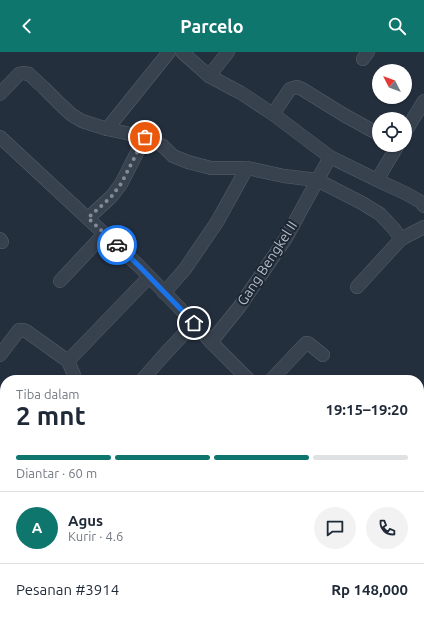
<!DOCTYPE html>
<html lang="id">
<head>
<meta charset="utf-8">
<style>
  :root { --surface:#fff; --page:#f2f2f3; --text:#1f2937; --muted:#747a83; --line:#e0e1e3; --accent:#0f766e }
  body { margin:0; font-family:Ubuntu,sans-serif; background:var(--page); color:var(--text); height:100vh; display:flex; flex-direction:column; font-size:15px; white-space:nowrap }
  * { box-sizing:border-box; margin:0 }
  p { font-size:13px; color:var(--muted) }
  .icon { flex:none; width:22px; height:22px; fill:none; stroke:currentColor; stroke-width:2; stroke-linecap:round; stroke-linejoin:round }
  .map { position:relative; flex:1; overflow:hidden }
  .sheet { position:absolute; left:0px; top:323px; width:424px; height:248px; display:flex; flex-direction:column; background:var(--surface); border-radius:16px 16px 0 0; box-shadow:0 1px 3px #0004 }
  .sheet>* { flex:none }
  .needle { width:26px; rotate:312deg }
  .controls { position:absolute; left:372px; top:12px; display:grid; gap:8px }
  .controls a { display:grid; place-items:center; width:40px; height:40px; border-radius:50%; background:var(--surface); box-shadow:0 1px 3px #0004; font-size:20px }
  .pin { position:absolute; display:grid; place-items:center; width:34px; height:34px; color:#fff; margin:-17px; border:2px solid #fff; border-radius:50%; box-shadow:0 1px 4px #0007 }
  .courier { position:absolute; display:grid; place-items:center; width:40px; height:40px; margin:-20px; border:3px solid #1a73e8; border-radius:50%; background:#fff; color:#222; box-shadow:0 1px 5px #0007 }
  .head em { font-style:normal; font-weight:700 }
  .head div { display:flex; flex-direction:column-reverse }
  .head { display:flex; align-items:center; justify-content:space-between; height:68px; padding:0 16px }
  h1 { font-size:26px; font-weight:700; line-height:30px }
  .bar { display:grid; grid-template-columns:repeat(4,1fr); gap:6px 4px; align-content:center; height:48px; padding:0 16px }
  .bar i { height:5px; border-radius:3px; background:var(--line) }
  .bar .active { background:var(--accent) }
  .bar p { grid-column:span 4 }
  .line { display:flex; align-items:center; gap:10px; padding:0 16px; border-top:1px solid var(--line) }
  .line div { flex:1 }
  .round { display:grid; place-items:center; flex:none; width:42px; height:42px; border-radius:21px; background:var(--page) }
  header { display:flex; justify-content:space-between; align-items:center; height:52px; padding:0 16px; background:var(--accent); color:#fff; font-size:18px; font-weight:700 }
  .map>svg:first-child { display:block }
</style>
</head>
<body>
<header><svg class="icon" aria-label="back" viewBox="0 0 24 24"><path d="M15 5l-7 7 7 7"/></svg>Parcelo<svg class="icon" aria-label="search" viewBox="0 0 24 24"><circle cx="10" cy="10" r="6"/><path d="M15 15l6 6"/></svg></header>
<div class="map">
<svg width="424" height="571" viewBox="0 0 424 571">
  <rect width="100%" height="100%" fill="#242f3e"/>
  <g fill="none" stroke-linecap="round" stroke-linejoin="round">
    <!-- minor casing -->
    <g stroke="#565f6c" stroke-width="14">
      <g id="minor">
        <path d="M 182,0 L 209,24 L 241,41 L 273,62 L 330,105 L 377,128 L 407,142 L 421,150 L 424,154"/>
        <path d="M 363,7 L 368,0"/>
        <path d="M 209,24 L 228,0"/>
        <path d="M 0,42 L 19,22 L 23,21 L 29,22 L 44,36 L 61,53 L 72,63 L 82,69 L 107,77 L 145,85 L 163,94 L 173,104 L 188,110 L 211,116 L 247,116 L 284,124 L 317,128 L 362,151 L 380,162 L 394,177 L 401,187 L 424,175"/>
        <path d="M 273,62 L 290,37 L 297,35 L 302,37 L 344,63 L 373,79 L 379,81"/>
        <path d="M 107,77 L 169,0"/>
        <path d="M 405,80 L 424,49"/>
        <path d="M 0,85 L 139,214 L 194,271 L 211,290 L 249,328"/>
        <path d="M 377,128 L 398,93"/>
        <path d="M 88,166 L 111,145 L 121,132 L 145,85"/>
        <path d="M 0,187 L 2,190"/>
        <path d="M 60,229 L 104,182"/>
        <path d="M 357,235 L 401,187"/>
        <path d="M 164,241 L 185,217 L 217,170 L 247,116"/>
        <path d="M 211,290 L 240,254 L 286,186 L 330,105"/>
        <path d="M 0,303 L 19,278 L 23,278 L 26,279 L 68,309 L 149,225"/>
        <path d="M 68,309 L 74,323 L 74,328"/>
        <path d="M 142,328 L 164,303 L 194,271"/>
        <path d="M 271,328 L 306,291 L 308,291 L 323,303"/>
        <path d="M 0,385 L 5,388"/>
        <path d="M 0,423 L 5,427"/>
        <path d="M 419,448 L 424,441"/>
        <path d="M 0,464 L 5,458"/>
        <path d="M 0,493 L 5,490"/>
        <path d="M 419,497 L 424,490"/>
        <path d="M 214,566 L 216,571"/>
        <path d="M 345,566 L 352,571"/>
        <path d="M 71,571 L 76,566"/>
        <path d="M 127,571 L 133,566"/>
      </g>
    </g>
    <!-- minor -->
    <use href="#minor" stroke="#38414e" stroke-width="13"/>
  </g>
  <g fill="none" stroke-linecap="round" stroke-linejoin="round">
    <!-- done -->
    <path stroke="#828b98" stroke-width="4" stroke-dasharray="0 7.2" d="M 117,193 L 88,166 L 111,145 L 121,132 L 145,85"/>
    <!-- route -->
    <path stroke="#1a73e8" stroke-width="5" d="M 117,193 L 139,214 L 194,271"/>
  </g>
  <g text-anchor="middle" stroke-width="4" stroke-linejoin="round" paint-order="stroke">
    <!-- street labels -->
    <g font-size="14" fill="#b4bcc9" stroke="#1d2633">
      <text transform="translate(267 211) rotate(-57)" y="5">Gang Bengkel II</text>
    </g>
  </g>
</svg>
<div class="controls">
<a><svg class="needle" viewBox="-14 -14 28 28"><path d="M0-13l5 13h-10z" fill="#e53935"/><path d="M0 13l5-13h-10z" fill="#747a83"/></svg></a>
<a><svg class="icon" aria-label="locate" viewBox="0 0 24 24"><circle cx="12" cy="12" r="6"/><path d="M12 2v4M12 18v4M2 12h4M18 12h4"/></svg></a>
</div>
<div class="pin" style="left:145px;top:85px;background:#ea580c"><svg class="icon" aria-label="bag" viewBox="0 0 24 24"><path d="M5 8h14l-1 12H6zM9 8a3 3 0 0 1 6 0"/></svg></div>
<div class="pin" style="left:194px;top:271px;background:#1f2937"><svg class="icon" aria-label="home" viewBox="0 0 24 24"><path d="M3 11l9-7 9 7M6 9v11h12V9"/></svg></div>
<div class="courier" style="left:117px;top:193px"><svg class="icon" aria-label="car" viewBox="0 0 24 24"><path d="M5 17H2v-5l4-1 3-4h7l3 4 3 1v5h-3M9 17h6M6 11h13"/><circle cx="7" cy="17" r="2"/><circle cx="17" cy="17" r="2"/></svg></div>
<section class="sheet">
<div class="head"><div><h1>2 mnt</h1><p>Tiba dalam</p></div><em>19:15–19:20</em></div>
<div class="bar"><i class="active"></i><i class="active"></i><i class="active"></i><i></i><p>Diantar · 60 m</p></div>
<div class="line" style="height:72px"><b class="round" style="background:var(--accent);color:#fff">A</b><div><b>Agus</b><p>Kurir · 4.6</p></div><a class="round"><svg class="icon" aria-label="chat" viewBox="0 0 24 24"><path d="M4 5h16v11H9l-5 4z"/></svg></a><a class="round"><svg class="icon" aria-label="phone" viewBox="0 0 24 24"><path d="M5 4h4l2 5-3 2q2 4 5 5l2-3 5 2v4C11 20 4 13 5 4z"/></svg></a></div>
<div class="line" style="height:52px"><div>Pesanan #3914</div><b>Rp 148,000</b></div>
</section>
</div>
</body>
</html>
